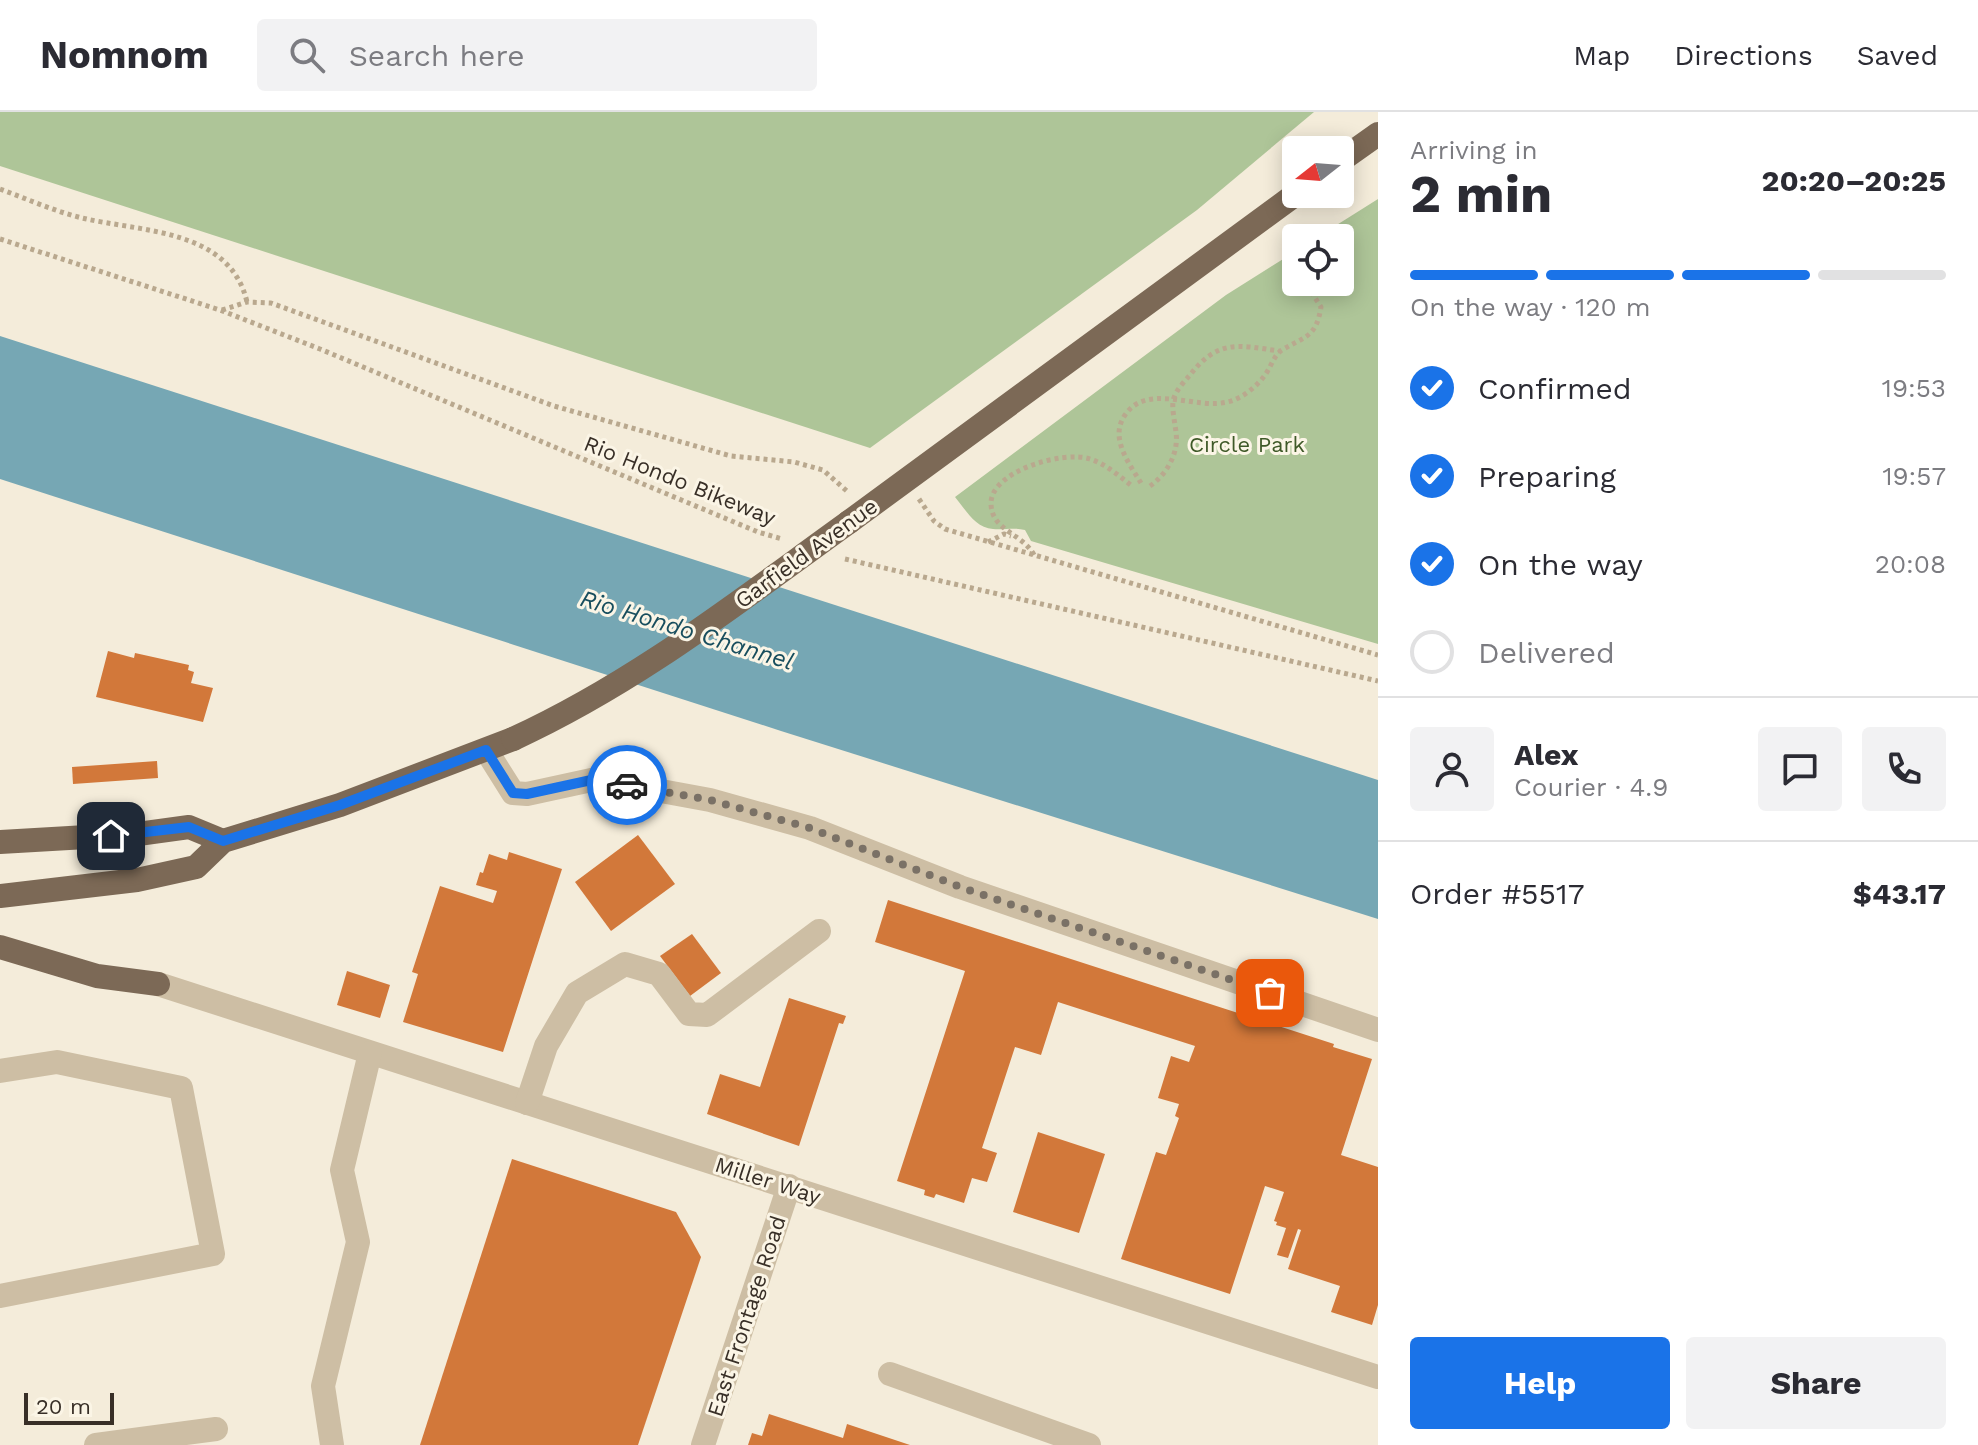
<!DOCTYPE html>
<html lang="en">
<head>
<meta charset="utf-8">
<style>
  :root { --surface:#fff; --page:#f2f2f3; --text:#2b2b33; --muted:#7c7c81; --line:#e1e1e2; --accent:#1a73e8 }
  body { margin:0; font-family:"Work Sans",sans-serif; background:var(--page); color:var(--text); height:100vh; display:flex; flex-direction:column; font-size:30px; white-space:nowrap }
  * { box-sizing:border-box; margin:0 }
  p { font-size:26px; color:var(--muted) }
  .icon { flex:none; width:44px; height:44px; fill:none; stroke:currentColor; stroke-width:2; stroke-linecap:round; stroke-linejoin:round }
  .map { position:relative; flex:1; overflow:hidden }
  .sheet { display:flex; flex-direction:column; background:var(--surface); width:600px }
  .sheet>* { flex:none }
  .needle { width:52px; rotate:253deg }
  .controls { position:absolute; left:1282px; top:24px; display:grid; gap:16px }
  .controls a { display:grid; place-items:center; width:72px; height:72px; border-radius:8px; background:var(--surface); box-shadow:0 4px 20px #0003; font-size:40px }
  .scale { position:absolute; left:24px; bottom:20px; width:90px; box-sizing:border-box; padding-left:8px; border:4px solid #382f27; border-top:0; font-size:22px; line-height:28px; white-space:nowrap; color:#382f27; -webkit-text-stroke:6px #fbf5e6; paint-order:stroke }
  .pin { position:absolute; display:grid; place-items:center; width:68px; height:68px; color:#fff; margin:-34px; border-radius:16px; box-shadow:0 4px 12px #0006 }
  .courier { position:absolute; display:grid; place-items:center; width:80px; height:80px; margin:-40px; border:6px solid #1a73e8; border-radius:50%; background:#fff; color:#222; box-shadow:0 2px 10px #0007 }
  .headline em { font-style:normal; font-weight:700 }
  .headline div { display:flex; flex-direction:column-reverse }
  .headline { display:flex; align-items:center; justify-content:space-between; height:136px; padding:0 32px }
  h1 { font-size:52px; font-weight:700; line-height:60px }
  .bar { display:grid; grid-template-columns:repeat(4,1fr); gap:12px 8px; align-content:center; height:96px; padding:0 32px }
  .bar i { height:10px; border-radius:6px; background:var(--line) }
  .bar .current { background:var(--accent) }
  .bar p { grid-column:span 4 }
  .line { display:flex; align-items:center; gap:20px; padding:0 32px; border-top:2px solid var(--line) }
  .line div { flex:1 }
  .round { display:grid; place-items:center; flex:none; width:84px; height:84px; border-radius:8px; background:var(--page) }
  ol { padding:0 32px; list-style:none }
  li { display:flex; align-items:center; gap:24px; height:88px }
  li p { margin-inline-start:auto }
  li .icon { padding:8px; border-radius:50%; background:var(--accent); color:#fff; stroke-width:4 }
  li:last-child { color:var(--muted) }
  li i { width:44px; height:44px; border:4px solid var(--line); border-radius:50% }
  .button { display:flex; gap:16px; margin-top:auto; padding:16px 32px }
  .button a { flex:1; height:92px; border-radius:8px; background:var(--accent); color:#fff; font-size:32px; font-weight:700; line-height:92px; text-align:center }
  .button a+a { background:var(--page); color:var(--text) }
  header { display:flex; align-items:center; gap:48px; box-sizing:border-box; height:112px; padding:0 40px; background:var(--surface); border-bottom:2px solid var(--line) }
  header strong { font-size:38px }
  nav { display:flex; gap:44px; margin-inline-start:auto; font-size:28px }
  .search { width:560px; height:72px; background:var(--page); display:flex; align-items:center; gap:20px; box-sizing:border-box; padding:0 28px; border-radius:8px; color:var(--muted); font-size:30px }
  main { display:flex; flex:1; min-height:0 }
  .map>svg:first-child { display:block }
</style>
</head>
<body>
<header>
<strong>Nomnom</strong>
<div class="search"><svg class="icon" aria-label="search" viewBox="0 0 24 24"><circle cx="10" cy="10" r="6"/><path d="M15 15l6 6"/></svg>Search here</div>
<nav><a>Map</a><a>Directions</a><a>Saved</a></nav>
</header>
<main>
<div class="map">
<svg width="1378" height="1333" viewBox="0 0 1378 1333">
  <rect width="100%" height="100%" fill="#f4ecda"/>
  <!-- green -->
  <g fill="#aec598">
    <path d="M 0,0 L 1314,0 L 1197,98 L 870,336 L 0,54 Z"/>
    <path d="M 1378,87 L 1378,532 L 1031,429 L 1025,418 C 1014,415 1005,418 993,417 C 975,416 966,398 955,385 L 1226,183 L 1296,139 L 1296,170 L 1340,170 L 1340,126 L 1316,126 Z"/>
  </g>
  <!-- water -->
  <path fill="#76a7b4" d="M 0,224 L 1378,668 L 1378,807 L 781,619 L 0,367 Z"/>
  <!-- building -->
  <g fill="#d2783a">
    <path d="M 108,539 L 134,546 L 135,541 L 189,553 L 188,558 L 194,560 L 191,571 L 213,576 L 203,610 L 96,585 Z"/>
    <path d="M 157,649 L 158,666 L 73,672 L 72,655 Z"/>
    <path d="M 638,723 L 675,772 L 611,819 L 575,770 Z"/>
    <path d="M 509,740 L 562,757 L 503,940 L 403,910 L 418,862 L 412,860 L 440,774 L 493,791 L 497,779 L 476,773 L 480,760 L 483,761 L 489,742 L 507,748 Z"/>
    <path d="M 888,788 L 1334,932 L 1333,935 L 1372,947 L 1341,1043 L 1378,1055 L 1378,1193 L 1372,1213 L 1331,1200 L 1340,1174 L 1288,1157 L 1301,1118 L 1298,1117 L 1288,1146 L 1277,1143 L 1286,1116 L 1276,1113 L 1277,1110 L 1274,1109 L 1284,1080 L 1265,1074 L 1230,1182 L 1121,1147 L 1156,1040 L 1166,1043 L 1179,1006 L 1175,1004 L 1179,992 L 1158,986 L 1171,944 L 1189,950 L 1195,934 L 1058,890 L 1041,943 L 1015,935 L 982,1036 L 997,1041 L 987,1070 L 972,1066 L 964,1091 L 936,1082 L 934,1086 L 924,1083 L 925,1078 L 897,1069 L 965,859 L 875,830 Z"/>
    <path d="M 692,822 L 721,861 L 690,884 L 660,844 Z"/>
    <path d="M 347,859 L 390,873 L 380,906 L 337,893 Z"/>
    <path d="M 789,886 L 846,904 L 843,912 L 839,911 L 799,1034 L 707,1002 L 720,962 L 760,975 Z"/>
    <path d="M 1038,1020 L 1105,1042 L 1079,1121 L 1013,1100 Z"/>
    <path d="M 512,1047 L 676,1100 L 701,1145 L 638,1333 L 420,1333 Z"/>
    <path d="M 769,1302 L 843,1326 L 847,1312 L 910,1333 L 748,1333 L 752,1321 L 762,1324 Z"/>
  </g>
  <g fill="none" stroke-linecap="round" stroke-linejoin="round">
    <!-- path -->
    <g stroke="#b9a88e" stroke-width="5" stroke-dasharray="4 4" stroke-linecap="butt">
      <path d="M 0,77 C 27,87 54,99 82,106 C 142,120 230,117 247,190"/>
      <path d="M 0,127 L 220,198 L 320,237 L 758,420 L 782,427"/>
      <path d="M 1284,146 L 1296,156"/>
      <path d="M 222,198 L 247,190 L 271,191 L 554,294 L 731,344 L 794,350 L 823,358 L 848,380"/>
      <path d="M 1141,371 C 1129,351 1109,326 1125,303 C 1148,269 1198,300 1231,289 C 1244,285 1257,274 1265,263 C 1271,255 1274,243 1282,238 C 1305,224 1316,226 1321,195 L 1305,170"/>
      <path d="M 1150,374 C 1167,362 1179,341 1176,320 C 1175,311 1172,299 1173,289 C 1175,279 1184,270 1190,263 C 1218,227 1238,233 1279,239"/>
      <path d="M 919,387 L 934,409 L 945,417 L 1378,543"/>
      <path d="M 988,430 L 1004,422 L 1011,424"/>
      <path d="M 1034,443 C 1022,421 992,419 991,392 C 990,359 1064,338 1090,347 C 1106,352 1119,364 1132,374"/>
      <path d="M 845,447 L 1378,569"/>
    </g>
    <!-- minor -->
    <g stroke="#cdbea4" stroke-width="24">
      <path d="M 486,638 L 513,681 L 527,682 L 596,667 L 710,688 L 810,716 L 960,775 L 1378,918"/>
      <path d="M 158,872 L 1378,1265"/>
      <path d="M 0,959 L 57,950 L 181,976 L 213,1142 L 0,1184"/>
      <path d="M 527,991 L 546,934 L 577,881 L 625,852 L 659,862 L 689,902 L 707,903 L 819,819"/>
      <path d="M 890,1262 L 1089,1333"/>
      <path d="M 96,1333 L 216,1317"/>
      <path d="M 332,1333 L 323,1274 L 358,1130 L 342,1058 L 370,941"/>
      <path d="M 703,1333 L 789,1074"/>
    </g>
    <!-- major -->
    <g stroke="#7c6956" stroke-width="24">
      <path d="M 1340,49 L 1378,22"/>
      <path d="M 849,410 L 1296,82"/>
      <path d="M 0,730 L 138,722 L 189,715 L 223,729"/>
      <path d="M 0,784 L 137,768 L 196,755 L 223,729 L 340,693 L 513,627"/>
      <path d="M 0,835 L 97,864 L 158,872"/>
    </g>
    <!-- major-bridge -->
    <path stroke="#7c6956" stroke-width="24" d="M 513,627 C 637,570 739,489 849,410"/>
  </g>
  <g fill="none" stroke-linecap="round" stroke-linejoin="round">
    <!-- done -->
    <path stroke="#7a7166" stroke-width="8" stroke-dasharray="0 14.4" d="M 627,673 L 710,688 L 810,716 L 960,775 L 1270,881"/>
    <!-- route -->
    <path stroke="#1a73e8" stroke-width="10" d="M 111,724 L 189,715 L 223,729 L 340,693 L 486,638 L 513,681 L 527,682 L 596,667 L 627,673"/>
  </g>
  <g text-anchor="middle" stroke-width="6" stroke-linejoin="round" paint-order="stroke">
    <!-- park labels -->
    <g font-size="22" fill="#3f5928" stroke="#fbf5e6">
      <text x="1247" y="340">Circle Park</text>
    </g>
    <!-- street labels -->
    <g font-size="22" fill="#382f27" stroke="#fbf5e6">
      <text transform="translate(680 368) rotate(22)" y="8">Rio Hondo Bikeway</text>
      <text transform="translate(806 441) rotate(-36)" y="8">Garfield Avenue</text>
      <text transform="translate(768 1068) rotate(18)" y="8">Miller Way</text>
      <text transform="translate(746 1204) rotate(-72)" y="8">East Frontage Road</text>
    </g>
    <!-- water labels -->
    <g font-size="24" font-style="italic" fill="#184e5e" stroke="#fbf5e6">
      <text transform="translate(687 518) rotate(17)" y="8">Rio Hondo Channel</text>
    </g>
  </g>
</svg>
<div class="controls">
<a><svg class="needle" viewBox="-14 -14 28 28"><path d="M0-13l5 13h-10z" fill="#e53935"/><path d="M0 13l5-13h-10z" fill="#7c7c81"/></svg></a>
<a><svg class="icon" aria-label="locate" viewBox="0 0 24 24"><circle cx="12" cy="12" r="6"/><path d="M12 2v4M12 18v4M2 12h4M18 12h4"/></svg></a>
</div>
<div class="scale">20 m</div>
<div class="pin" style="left:1270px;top:881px;background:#ea580c"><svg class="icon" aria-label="bag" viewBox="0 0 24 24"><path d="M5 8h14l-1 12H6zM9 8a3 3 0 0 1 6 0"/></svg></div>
<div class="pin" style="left:111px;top:724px;background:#1f2937"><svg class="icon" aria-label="home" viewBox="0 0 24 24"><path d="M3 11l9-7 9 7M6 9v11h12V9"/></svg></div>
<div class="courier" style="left:627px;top:673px"><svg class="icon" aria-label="car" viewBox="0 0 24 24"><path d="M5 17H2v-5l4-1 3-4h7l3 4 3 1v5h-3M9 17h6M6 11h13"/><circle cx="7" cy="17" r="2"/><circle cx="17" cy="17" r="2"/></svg></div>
</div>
<section class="sheet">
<div class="headline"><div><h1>2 min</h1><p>Arriving in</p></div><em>20:20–20:25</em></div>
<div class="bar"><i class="current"></i><i class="current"></i><i class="current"></i><i></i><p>On the way · 120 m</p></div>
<ol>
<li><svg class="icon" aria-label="check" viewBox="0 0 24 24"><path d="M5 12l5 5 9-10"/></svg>Confirmed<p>19:53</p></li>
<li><svg class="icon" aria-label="check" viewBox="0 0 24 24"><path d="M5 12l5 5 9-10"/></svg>Preparing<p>19:57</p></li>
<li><svg class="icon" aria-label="check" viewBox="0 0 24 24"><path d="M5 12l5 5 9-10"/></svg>On the way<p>20:08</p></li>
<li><i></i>Delivered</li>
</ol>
<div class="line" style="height:144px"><a class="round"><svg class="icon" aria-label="person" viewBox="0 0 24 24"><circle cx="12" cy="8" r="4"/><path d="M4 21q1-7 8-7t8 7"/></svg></a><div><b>Alex</b><p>Courier · 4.9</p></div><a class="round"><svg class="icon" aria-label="chat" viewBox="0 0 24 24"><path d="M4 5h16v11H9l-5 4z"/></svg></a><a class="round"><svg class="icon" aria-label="phone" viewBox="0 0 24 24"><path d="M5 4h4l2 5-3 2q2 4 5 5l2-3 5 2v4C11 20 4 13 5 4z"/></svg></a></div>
<div class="line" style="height:104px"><div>Order #5517</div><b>$43.17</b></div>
<div class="button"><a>Help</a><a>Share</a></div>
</section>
</main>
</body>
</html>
